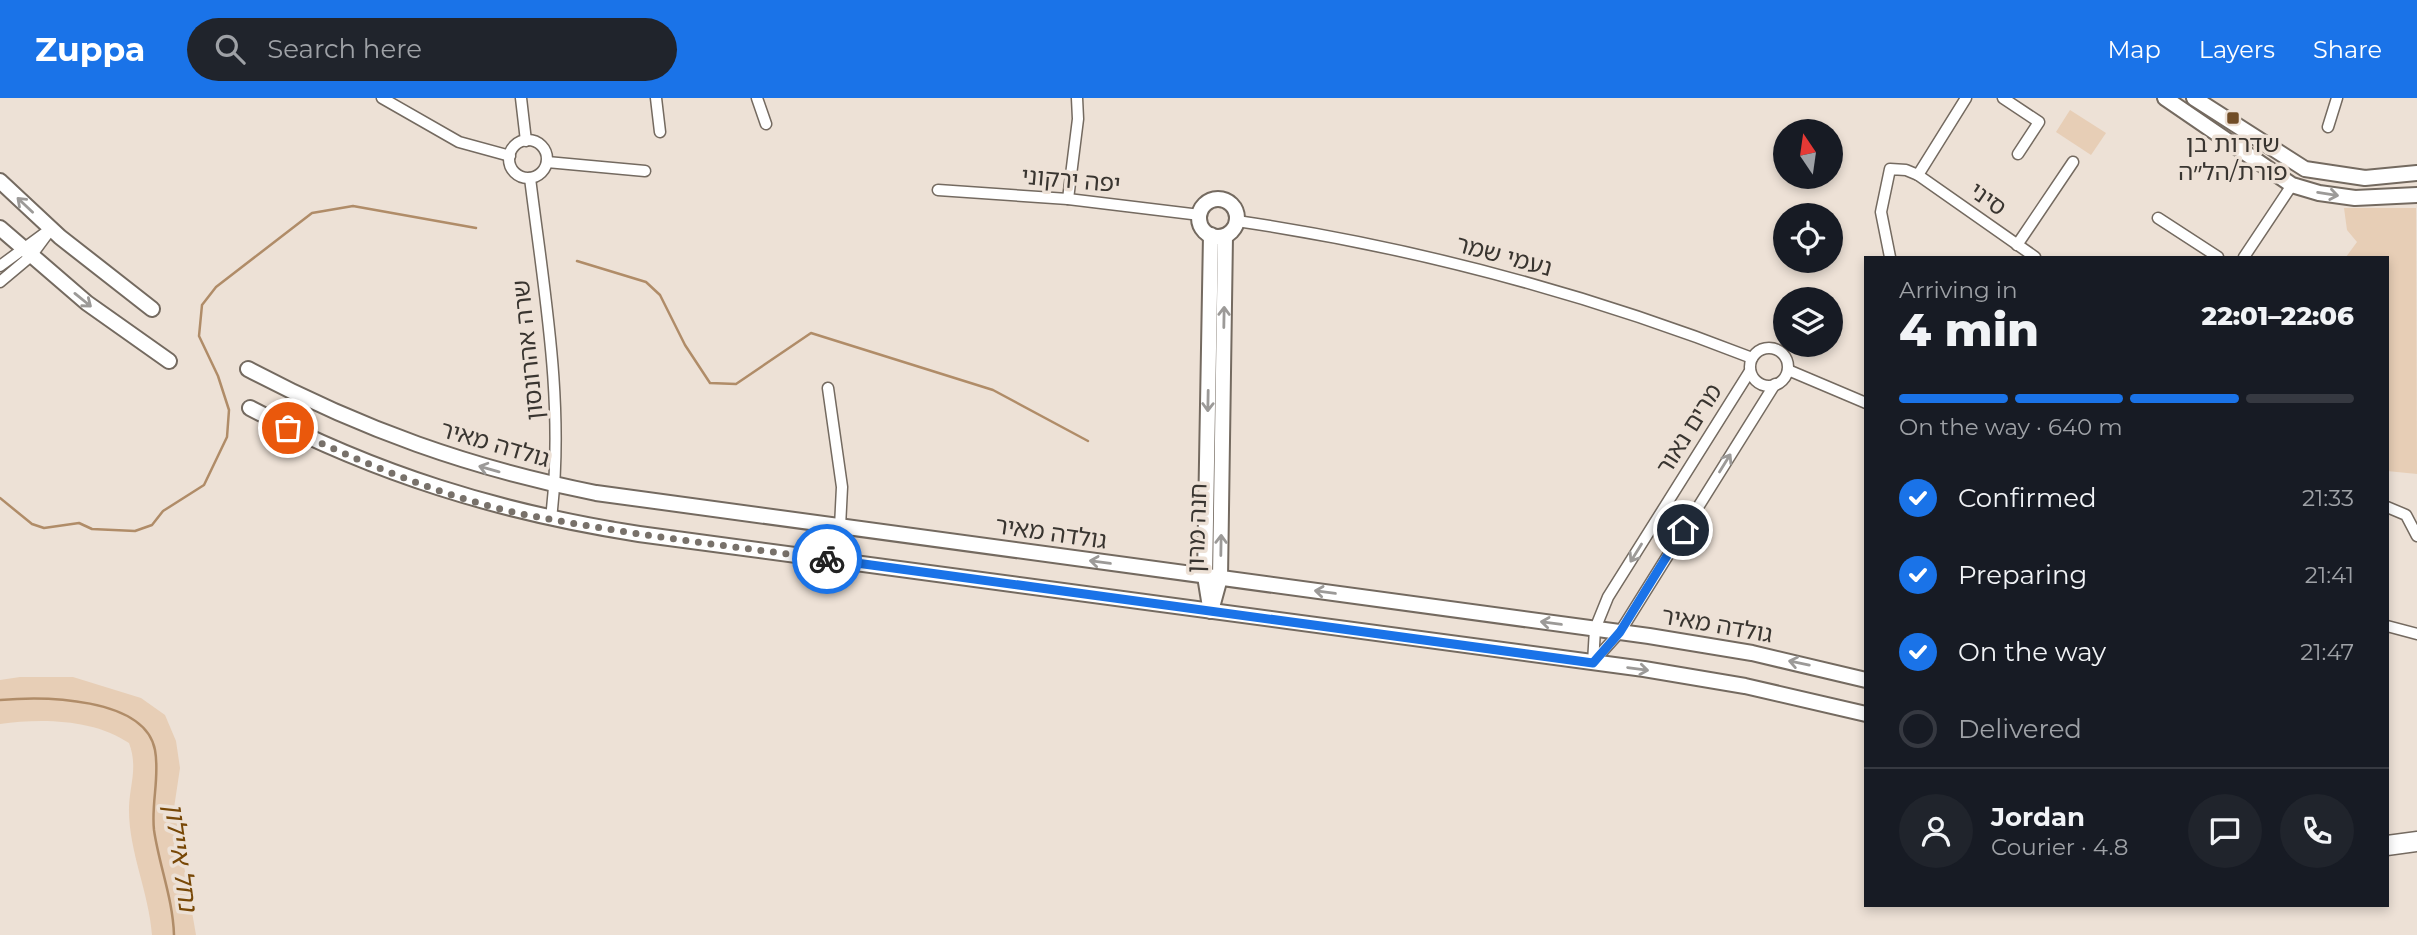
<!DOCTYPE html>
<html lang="en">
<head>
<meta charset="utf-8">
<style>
  :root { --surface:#171b24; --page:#20242c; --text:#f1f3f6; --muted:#9ea1a6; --line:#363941; --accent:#1a73e8 }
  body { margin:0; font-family:Montserrat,"Noto Sans Hebrew",sans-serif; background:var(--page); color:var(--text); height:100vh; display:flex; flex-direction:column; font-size:26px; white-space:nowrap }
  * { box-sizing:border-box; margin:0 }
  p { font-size:23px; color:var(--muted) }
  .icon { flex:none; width:38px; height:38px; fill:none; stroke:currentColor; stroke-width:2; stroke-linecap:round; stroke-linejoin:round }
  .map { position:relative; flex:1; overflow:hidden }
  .sheet { position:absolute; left:1864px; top:158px; width:525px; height:651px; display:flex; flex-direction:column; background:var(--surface); border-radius:0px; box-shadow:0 4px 10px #0003 }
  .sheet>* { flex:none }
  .needle { width:46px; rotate:347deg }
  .controls { position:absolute; left:1773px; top:21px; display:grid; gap:14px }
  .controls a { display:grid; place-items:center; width:70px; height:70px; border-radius:50%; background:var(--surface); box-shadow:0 4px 10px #0003; font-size:35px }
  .pin { position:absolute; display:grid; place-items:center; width:60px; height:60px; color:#fff; margin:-30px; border:4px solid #fff; border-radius:50%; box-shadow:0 2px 7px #0007 }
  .courier { position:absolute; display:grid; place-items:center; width:70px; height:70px; margin:-35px; border:5px solid #1a73e8; border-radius:50%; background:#fff; color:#222; box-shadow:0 2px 9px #0007 }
  .head em { font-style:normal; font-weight:800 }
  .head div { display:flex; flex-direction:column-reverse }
  .head { display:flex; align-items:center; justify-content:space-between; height:119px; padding:0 35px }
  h1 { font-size:46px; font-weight:800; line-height:52px }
  .bar { display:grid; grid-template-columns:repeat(4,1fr); gap:10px 7px; align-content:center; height:84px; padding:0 35px }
  .bar i { height:9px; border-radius:5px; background:var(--line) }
  .bar .selected { background:var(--accent) }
  .bar p { grid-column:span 4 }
  .line { display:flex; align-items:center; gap:18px; padding:0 35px; border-top:2px solid var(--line) }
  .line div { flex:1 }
  .round { display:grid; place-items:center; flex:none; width:74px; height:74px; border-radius:37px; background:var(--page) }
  ol { padding:0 35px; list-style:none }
  li { display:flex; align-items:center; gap:21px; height:77px }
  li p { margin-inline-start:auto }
  li .icon { padding:7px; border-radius:50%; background:var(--accent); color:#fff; stroke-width:4 }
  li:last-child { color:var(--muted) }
  li i { width:38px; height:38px; border:4px solid var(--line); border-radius:50% }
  header { display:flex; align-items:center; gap:42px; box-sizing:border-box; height:98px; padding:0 35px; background:var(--accent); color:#fff }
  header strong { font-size:33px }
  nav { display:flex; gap:38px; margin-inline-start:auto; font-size:24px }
  .search { width:490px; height:63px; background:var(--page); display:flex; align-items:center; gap:18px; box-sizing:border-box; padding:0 24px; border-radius:38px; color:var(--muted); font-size:26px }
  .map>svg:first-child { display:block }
</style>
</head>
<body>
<header>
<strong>Zuppa</strong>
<div class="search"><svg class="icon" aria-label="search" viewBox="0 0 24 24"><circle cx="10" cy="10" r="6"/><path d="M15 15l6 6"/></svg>Search here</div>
<nav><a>Map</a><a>Layers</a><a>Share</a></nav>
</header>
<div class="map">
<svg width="2417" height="837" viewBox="0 0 2417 837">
  <rect width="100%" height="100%" fill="#ede1d6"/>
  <!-- green -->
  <g fill="#e7ceb6">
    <path d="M 2070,12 L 2106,35 L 2091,57 L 2056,34 Z"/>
    <path d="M 2344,110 L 2416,110 L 2417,376 L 2387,373 L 2387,159 L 2346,159 L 2357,144 L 2347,132 Z"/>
    <path d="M 20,579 L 73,579 L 141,600 L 165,617 L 176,643 L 180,670 L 174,710 L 196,837 L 152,837 C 149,794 128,752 129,709 C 130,686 138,669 129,645 C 94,621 41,620 0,626 L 0,582 Z"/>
  </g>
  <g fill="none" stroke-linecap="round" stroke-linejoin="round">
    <!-- stream -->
    <g stroke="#b08c68" stroke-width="2.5">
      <path d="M 577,163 L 646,184 L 660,197 L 685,247 L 710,285 L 736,286 L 811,235 L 993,292 L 1088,343"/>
      <path d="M 0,400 L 32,426 L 44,430 L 79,425 L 92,431 L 135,433 L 152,427 L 163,413 L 204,387 L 227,339 L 229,312 L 218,278 L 199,238 L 202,207 L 216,189 L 312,115 L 353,108 L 476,130"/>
      <path d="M 0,602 C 43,598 145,599 155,652 C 160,679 151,705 154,732 C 159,767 173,801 174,837"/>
    </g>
    <!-- street casing -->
    <g stroke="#746a60" stroke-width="13">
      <g id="street">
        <path d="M 382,0 L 459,44 L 510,58"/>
        <path d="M 521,0 L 526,43"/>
        <path d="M 656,0 L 660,34"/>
        <path d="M 757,0 L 766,26"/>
        <path d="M 2003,0 L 2039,24 L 2018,56"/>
        <path d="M 2328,29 L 2337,0"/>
        <circle cx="528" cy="61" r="19"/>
        <path d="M 547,64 L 645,73"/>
        <path d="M 1918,77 L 1966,0"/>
        <path d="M 530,80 C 544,193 565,307 551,420"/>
        <path d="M 938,92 L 1068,101 L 1200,117"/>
        <path d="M 1068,101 L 1078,21 L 1077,0"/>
        <path d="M 2158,120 L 2218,159"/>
        <path d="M 1237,123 C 1413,149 1586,195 1752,260"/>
        <path d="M 2017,147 L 2073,64"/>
        <path d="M 1890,159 L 1881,114 L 1890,71 L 1906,72 L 1918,77 L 2035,159"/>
        <path d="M 2244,159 L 2292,87"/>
        <path d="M 0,168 L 45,135"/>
        <path d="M 0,184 L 31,158 L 51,131"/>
        <circle cx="1769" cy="269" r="19"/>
        <path d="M 1788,272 L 1866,305"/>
        <path d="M 828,290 L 842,389 L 840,429"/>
        <path d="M 2387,409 L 2406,417 L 2417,438"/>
        <path d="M 2387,528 L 2417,536"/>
        <path d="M 1593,564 L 1620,534 L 1775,286"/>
        <path d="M 1593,565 L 1595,531 L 1608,499 L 1750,273"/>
        <path d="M 2387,743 L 2417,739"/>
        <path d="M 2387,752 L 2417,748"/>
      </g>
    </g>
    <!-- secondary casing -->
    <g stroke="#746a60" stroke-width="18">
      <g id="secondary">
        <path d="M 2165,0 L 2292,87 L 2319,95 L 2355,100 L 2417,97"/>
        <path d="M 2194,0 L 2305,71 L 2365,80 L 2417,75"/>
        <path d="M 0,83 L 60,139 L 152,211"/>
        <circle cx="1218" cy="120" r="19"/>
        <path d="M 0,130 L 87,205 L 169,263"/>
        <path d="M 248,271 C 361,331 470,370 596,395 L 1649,538 L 1752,555 L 1866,582"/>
        <path d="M 250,310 C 376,376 498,414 639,436 L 1644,571 L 1745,588 L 1866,616"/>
        <path d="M 1210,509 L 1205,478 L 1211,137"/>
        <path d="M 1211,513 L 1220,480 L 1225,138"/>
      </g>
    </g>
    <!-- street -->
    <use href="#street" stroke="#fff" stroke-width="10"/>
    <!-- secondary -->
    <use href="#secondary" stroke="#fff" stroke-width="14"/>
  </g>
  <!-- one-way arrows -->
  <defs><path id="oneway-shaft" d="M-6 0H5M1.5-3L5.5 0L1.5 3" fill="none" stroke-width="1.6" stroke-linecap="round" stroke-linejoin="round" transform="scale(1.75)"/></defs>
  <g stroke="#9c9a98">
    <use href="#oneway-shaft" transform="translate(2328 96) rotate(9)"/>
    <use href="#oneway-shaft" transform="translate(25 107) rotate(-137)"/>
    <use href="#oneway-shaft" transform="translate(83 202) rotate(39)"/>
    <use href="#oneway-shaft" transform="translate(1224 219) rotate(-89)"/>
    <use href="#oneway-shaft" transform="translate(1208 303) rotate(91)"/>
    <use href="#oneway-shaft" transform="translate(1725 365) rotate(-58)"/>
    <use href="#oneway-shaft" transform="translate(489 371) rotate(-164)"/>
    <use href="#oneway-shaft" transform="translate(1221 447) rotate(-89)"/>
    <use href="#oneway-shaft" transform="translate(1636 455) rotate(122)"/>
    <use href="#oneway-shaft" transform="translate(1100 464) rotate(-172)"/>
    <use href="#oneway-shaft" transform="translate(1325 494) rotate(-172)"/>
    <use href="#oneway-shaft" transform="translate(1551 525) rotate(-172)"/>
    <use href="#oneway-shaft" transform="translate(1799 565) rotate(-168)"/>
    <use href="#oneway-shaft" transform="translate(1638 571) rotate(8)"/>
  </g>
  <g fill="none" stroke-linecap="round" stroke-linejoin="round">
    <!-- done -->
    <path stroke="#78716a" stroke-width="7" stroke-dasharray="0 12.6" d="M 288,330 C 363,365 445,400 527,417 C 626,436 727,448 827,461"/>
    <!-- route -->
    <path stroke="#1a73e8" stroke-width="9" d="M 827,461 L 1593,565 L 1620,534 L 1683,432"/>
  </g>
  <!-- markers -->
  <rect fill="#714d27" stroke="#ede1d6" stroke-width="2.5" x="2226" y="13" width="14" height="14" rx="3.5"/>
  <g text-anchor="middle" stroke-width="7" stroke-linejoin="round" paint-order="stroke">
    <!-- poi labels -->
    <g font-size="24" fill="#393530" stroke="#ede1d6">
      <text x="2233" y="54">שדרות בן<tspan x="2233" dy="28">פורת/הל״ה</tspan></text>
    </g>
    <!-- street labels -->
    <g font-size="24" fill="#393530" stroke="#ede1d6">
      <text transform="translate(1071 82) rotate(5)" y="8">יפה ירקוני</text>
      <text transform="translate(1988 101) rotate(35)" y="8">סיני</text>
      <text transform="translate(1504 158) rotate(15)" y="8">נעמי שמר</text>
      <text transform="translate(528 252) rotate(-96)" y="8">שרה אהרונסון</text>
      <text transform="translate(1689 331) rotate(-58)" y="8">מרים נאור</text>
      <text transform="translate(495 346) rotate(16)" y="8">גולדה מאיר</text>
      <text transform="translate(1197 430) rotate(-88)" y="8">חנה מרון</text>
      <text transform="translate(1051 435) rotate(8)" y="8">גולדה מאיר</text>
      <text transform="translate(1717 527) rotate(10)" y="8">גולדה מאיר</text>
    </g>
    <!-- water labels -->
    <g font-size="26" font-style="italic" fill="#784807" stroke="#ede1d6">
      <text transform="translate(181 759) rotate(82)" y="9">נחל איילון</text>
    </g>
  </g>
</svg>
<div class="controls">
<a><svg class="needle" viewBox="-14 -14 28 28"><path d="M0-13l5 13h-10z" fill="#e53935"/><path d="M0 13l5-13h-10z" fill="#9ea1a6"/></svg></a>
<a><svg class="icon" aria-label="locate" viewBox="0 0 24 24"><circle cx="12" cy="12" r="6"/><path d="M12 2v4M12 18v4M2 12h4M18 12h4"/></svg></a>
<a><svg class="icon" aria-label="layers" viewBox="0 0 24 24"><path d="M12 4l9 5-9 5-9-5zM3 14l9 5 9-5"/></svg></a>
</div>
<div class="pin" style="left:288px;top:330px;background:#ea580c"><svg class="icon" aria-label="bag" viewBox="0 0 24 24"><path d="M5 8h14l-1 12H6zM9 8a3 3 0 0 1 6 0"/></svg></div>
<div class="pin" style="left:1683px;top:432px;background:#1f2937"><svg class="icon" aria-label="home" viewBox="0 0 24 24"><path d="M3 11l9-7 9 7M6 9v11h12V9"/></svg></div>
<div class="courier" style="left:827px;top:461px"><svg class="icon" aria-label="bike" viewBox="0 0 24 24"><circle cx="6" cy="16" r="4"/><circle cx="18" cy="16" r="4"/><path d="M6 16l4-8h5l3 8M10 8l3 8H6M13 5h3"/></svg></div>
<section class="sheet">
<div class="head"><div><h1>4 min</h1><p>Arriving in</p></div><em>22:01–22:06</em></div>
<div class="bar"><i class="selected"></i><i class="selected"></i><i class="selected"></i><i></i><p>On the way · 640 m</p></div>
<ol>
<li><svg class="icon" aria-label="check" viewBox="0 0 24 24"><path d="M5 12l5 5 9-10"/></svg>Confirmed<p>21:33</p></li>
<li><svg class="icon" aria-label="check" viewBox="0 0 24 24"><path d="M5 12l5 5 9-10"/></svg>Preparing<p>21:41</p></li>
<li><svg class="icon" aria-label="check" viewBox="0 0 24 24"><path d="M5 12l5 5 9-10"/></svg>On the way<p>21:47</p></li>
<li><i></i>Delivered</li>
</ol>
<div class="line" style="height:126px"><a class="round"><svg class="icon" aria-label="person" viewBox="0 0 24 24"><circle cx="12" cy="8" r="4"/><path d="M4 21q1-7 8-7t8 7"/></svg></a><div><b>Jordan</b><p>Courier · 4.8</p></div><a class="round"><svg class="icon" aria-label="chat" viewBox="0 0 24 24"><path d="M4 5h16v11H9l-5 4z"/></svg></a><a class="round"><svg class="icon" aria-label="phone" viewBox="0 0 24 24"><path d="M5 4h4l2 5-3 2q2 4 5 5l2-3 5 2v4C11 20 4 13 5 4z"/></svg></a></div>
</section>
</div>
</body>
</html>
